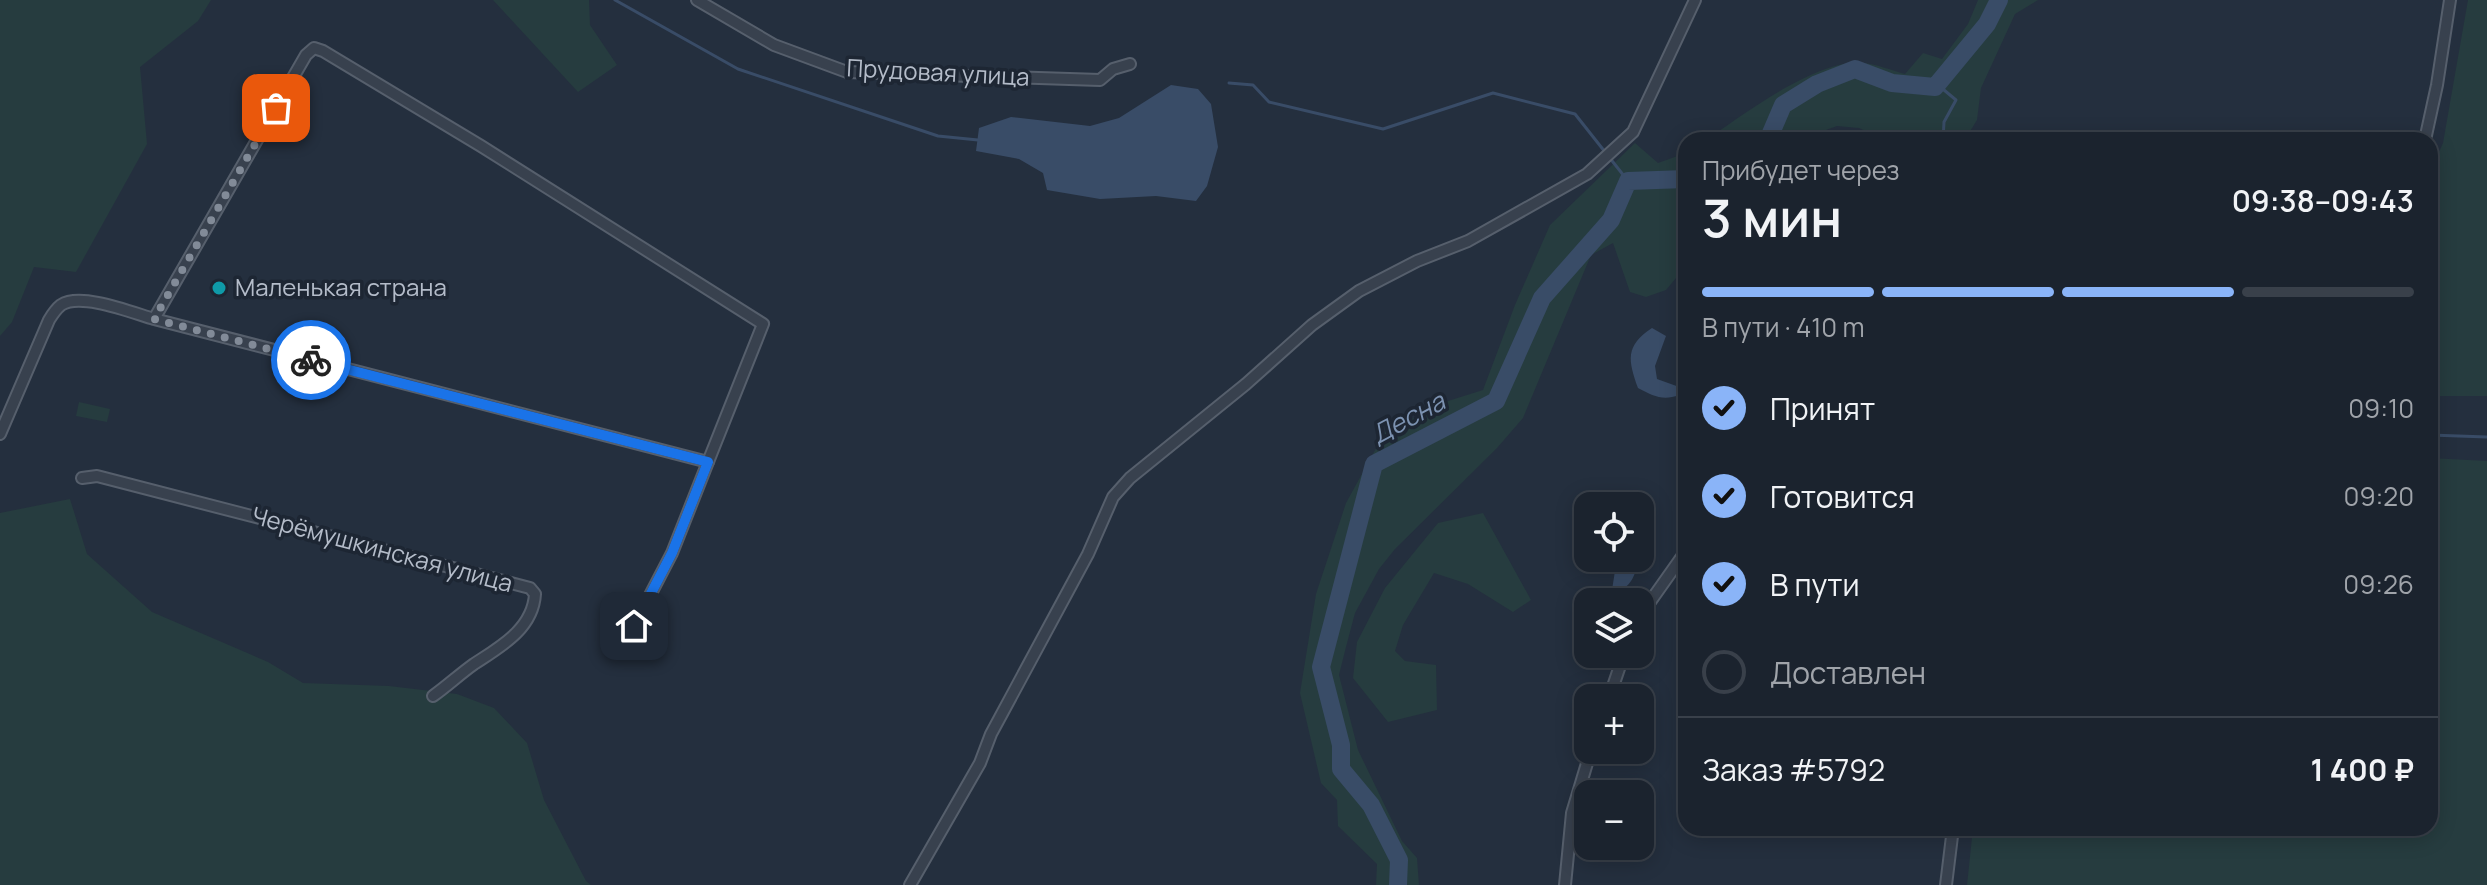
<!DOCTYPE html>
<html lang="ru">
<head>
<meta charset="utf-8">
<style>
  :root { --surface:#1b232e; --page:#242b36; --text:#f1f3f6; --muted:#a0a4aa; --line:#39404a; --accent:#8ab4f8 }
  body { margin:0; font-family:Manrope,sans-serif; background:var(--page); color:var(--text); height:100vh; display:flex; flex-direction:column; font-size:30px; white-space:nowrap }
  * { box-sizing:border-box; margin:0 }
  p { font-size:26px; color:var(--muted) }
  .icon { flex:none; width:44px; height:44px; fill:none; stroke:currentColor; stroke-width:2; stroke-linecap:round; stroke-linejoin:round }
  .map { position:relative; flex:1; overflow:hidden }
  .drawer { position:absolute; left:1678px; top:132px; width:760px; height:704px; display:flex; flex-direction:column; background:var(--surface); border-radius:24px; box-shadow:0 4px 20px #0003,0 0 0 2px var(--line) }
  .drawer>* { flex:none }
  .tools { position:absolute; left:1574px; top:492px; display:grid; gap:16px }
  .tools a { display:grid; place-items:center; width:80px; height:80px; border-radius:16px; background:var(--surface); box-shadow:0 4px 20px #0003,0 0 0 2px var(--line); font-size:40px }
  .pin { position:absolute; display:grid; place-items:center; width:68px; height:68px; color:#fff; margin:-34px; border-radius:16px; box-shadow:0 4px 12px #0006 }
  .courier { position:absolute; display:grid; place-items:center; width:80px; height:80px; margin:-40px; border:6px solid #1a73e8; border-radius:50%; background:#fff; color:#222; box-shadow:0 2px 10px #0007 }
  .overview em { font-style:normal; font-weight:600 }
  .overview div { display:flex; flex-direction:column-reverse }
  .overview { display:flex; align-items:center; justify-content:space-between; height:136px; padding:0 24px }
  h1 { font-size:52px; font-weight:600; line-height:60px }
  .bar { display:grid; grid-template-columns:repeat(4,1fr); gap:12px 8px; align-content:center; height:96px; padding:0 24px }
  .bar i { height:10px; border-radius:6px; background:var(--line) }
  .bar .current { background:var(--accent) }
  .bar p { grid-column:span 4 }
  .line { display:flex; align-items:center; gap:20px; padding:0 24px; border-top:2px solid var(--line) }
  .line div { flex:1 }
  ol { padding:0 24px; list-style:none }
  li { display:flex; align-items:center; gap:24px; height:88px }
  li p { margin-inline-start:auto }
  li .icon { padding:8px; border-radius:50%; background:var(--accent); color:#111; stroke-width:4 }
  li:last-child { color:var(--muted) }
  li i { width:44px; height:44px; border:4px solid var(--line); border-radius:50% }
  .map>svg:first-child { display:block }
</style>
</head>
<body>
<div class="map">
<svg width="2487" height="885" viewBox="0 0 2487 885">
  <rect width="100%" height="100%" fill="#242f3e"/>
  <!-- green -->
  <g fill="#263c3f">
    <path d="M 0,0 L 211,0 L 198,21 L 140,67 L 147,144 L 76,272 L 34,267 L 12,322 L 0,336 Z"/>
    <path d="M 493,0 L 589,0 L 590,25 L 617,65 L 578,92 Z"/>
    <path d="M 1978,0 L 2038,0 L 2015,14 L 1981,88 L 1977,120 L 1969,133 L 1946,139 L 1918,140 L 1875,135 L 1859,128 L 1837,126 L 1798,140 L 1706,140 C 1743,115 1816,59 1862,63 C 1876,64 1891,70 1905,74 L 1923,53 L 1942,59 L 1968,24 Z"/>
    <path d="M 2468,0 L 2487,0 L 2487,396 L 2430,396 L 2430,172 L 2443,143 Z"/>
    <path d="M 1635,143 L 1658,163 L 1686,153 L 1686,266 L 1666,290 L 1646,297 L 1630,292 L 1613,243 L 1591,255 L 1523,418 L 1497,448 L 1395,549 L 1379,569 L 1355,613 L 1346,647 L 1339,675 L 1358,750 L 1402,841 L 1417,858 L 1419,885 L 1376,885 L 1377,864 L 1338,826 L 1337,800 L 1321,783 L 1300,693 L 1316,594 L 1346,503 L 1385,432 L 1448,401 L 1483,390 L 1515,305 L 1550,225 Z"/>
    <path d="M 79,402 L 110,409 L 107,422 L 76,416 Z"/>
    <path d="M 2430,458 L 2487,461 L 2487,885 L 1967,885 L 1973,828 L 2430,828 Z"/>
    <path d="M 70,499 L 87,554 L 152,612 L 268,662 L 303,683 L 389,686 L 457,694 L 494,708 L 527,743 L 544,800 L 586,881 L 591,885 L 0,885 L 0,513 Z"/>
    <path d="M 1483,513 L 1531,600 L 1513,612 L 1468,584 L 1434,573 L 1403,625 L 1395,651 L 1405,661 L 1436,665 L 1437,710 L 1388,722 L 1353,678 L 1357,642 L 1385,588 L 1438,523 Z"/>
  </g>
  <!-- water -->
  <g fill="#394c67">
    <path d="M 1171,85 L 1198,89 L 1211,104 L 1218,147 L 1207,186 L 1196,201 L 1156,196 L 1100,199 L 1047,190 L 1043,173 L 1019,159 L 976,151 L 979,128 L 1011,117 L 1090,126 L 1119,118 Z"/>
    <path d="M 1652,328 L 1666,336 L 1655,366 L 1657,379 L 1682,388 L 1679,395 C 1663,401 1653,396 1638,388 C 1628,360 1625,346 1652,328 Z"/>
    <path d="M 1617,558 L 1640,558 C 1634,575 1632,591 1612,590 Z"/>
  </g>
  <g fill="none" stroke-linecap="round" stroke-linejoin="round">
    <!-- stream -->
    <g stroke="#394c67" stroke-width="3">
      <path d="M 615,0 L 738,69 L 938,136 L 978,140"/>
      <path d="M 1229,83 L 1253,85 L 1269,102 L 1383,129 L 1493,93 L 1575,114 L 1628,181"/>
      <path d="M 1938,85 L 1956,100 L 1944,122 L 1943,140"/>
      <path d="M 2430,435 L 2487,437"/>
    </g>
    <!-- river -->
    <g stroke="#394c67" stroke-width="18">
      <path d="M 1768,140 L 1783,105 L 1817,84 L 1855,69 L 1892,83 L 1935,87 L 1987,24 L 1999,0"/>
      <path d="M 1398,885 L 1399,860 L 1371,805 L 1341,769 L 1341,745 L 1321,667 L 1374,464 L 1496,401 L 1542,298 L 1611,220 L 1628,181 L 1686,179"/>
    </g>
    <!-- minor casing -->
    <g stroke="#565f6c" stroke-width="14">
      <g id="minor">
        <path d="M 697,0 L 774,45 L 847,72 L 1100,80 L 1113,69 L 1130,64"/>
        <path d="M 2425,140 L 2437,85 L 2450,0"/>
        <path d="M 0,434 L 49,320 C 52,315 56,309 61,305 C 81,292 133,313 154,319 L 708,462 L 763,324 L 481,146 L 323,51 L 314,48 L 306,55 L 154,319"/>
        <path d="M 82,478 L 97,476 L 530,588 L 535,594 C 533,629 500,647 474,664 C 460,674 447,686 433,696"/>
        <path d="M 1640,616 L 1686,551"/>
        <path d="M 634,626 L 672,553 L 708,462"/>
        <path d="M 1609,698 L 1624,654"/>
        <path d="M 910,885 L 980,763 L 991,734 L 1088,554 L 1113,497 L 1130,478 L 1246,384 L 1312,325 L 1359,291 L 1417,261 L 1468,241 L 1587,174 L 1633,132 L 1695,0"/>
        <path d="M 1565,885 L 1572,813 L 1591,750"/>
        <path d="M 1946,885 L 1953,828"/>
      </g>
    </g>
    <!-- minor -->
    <use href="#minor" stroke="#38414e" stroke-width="10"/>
  </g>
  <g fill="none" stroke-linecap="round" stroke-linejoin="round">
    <!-- done -->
    <path stroke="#828b98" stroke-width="8" stroke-dasharray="0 14.4" d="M 276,108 L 154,319 L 311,360"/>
    <!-- route -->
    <path stroke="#1a73e8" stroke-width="10" d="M 311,360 L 708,462 L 672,553 L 634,626"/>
  </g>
  <!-- markers -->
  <circle fill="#0f9aa8" stroke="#1d2633" stroke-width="3" cx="219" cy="288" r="8"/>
  <g text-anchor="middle" stroke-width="7" stroke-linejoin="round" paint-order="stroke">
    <!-- street labels -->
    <g font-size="24" fill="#b4bcc9" stroke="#1d2633">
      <text transform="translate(938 73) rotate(3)" y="8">Прудовая улица</text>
      <text transform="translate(382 550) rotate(15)" y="8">Черёмушкинская улица</text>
    </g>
    <!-- poi labels -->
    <g font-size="24" fill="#b4bcc9" stroke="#1d2633" text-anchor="start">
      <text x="235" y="296">Маленькая страна</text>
    </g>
    <!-- water labels -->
    <g font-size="26" font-style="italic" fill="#7c92b1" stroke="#1d2633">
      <text transform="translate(1408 418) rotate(-28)" y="9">Десна</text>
    </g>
  </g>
</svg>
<div class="tools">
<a><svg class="icon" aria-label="locate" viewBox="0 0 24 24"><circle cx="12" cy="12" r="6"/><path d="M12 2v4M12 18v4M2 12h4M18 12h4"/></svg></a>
<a><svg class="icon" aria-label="layers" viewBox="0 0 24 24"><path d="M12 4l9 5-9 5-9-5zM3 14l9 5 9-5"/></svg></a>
<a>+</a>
<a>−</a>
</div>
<div class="pin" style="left:276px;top:108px;background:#ea580c"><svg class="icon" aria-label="bag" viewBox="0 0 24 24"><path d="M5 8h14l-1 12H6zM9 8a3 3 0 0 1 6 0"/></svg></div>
<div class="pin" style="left:634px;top:626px;background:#1f2937"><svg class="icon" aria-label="home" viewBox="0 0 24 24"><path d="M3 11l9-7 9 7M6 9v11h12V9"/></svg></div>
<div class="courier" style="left:311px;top:360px"><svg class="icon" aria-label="bike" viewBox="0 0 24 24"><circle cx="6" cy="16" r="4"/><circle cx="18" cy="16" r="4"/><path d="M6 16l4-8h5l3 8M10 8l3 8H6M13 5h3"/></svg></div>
<section class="drawer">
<div class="overview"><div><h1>3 мин</h1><p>Прибудет через</p></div><em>09:38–09:43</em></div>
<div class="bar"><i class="current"></i><i class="current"></i><i class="current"></i><i></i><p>В пути · 410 m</p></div>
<ol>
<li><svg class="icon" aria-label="check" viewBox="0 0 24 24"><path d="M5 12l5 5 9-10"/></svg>Принят<p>09:10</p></li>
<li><svg class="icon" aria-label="check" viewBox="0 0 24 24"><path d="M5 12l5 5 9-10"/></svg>Готовится<p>09:20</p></li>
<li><svg class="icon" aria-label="check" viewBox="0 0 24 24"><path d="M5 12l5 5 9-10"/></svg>В пути<p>09:26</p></li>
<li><i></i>Доставлен</li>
</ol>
<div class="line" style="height:104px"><div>Заказ #5792</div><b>1 400 ₽</b></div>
</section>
</div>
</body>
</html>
